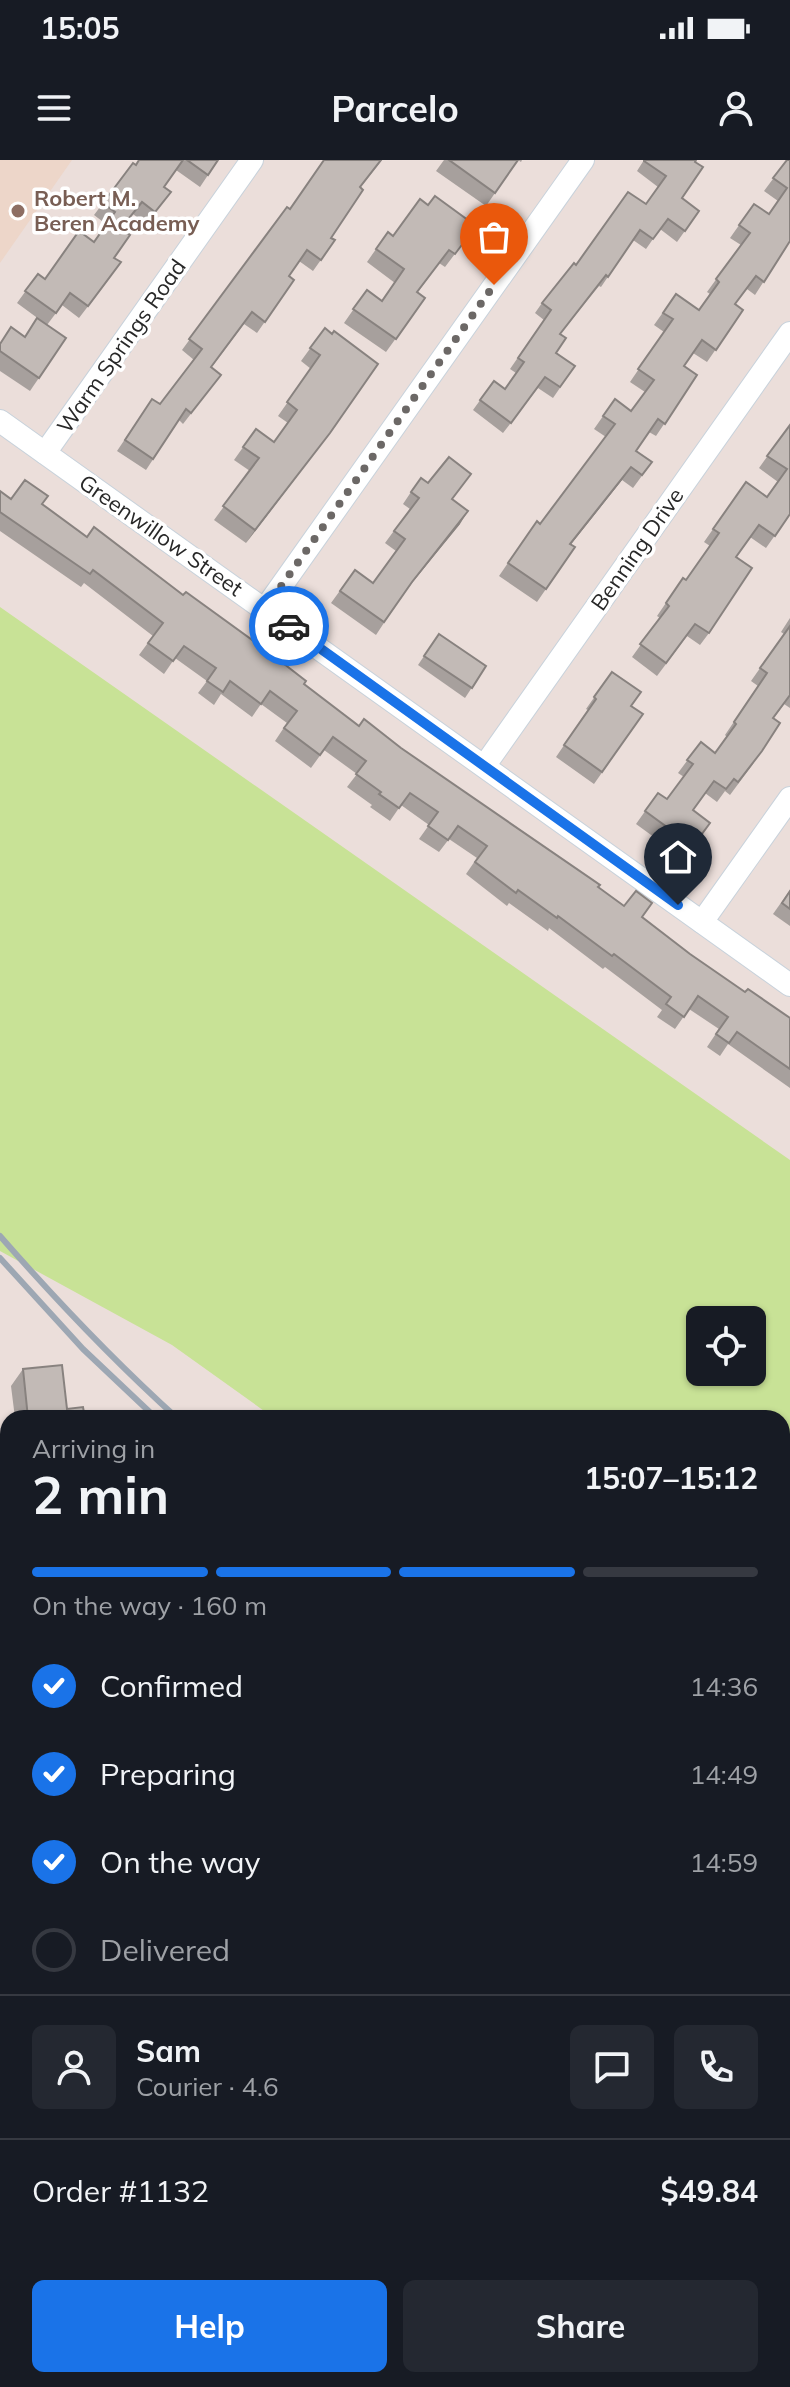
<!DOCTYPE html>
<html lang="en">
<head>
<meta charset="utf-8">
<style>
  :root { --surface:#171b24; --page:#242831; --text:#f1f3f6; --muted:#9ea1a6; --line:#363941; --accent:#1a73e8 }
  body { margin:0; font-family:Mulish,sans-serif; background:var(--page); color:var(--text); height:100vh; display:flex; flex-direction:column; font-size:30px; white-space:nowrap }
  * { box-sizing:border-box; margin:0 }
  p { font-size:26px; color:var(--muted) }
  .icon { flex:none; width:44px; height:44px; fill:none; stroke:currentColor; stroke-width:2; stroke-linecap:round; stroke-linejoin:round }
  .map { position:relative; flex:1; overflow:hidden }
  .side { position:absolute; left:0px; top:1250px; width:790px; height:978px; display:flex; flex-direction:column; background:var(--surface); border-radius:24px 24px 0 0; box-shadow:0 2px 6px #0004 }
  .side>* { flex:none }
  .controls { position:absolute; left:686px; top:1146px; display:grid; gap:16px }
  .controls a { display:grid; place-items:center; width:80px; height:80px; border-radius:12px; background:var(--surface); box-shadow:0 2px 6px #0004; font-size:40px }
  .pin { position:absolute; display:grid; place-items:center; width:68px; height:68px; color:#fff; margin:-82px -34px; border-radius:50% 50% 50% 0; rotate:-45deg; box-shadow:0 0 8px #0007 }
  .pin .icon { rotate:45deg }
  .courier { position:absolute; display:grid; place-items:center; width:80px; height:80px; margin:-40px; border:6px solid #1a73e8; border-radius:50%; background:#fff; color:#222; box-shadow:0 2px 10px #0007 }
  .summary em { font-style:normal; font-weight:700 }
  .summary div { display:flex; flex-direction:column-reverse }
  .summary { display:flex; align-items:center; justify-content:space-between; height:136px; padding:0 32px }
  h1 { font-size:52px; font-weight:700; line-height:60px }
  .bar { display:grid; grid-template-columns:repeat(4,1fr); gap:12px 8px; align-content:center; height:96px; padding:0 32px }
  .bar i { height:10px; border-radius:6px; background:var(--line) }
  .bar .on { background:var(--accent) }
  .bar p { grid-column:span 4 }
  .line { display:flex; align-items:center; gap:20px; padding:0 32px; border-top:2px solid var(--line) }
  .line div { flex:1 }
  .round { display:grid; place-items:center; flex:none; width:84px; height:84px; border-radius:12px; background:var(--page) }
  ol { padding:0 32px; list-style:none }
  li { display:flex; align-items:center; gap:24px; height:88px }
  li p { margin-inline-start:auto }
  li .icon { padding:8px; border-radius:50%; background:var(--accent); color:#fff; stroke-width:4 }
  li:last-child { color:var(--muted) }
  li i { width:44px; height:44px; border:4px solid var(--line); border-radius:50% }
  .cta { display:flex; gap:16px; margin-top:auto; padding:16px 32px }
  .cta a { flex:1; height:92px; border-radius:12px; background:var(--accent); color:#fff; font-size:32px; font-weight:700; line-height:92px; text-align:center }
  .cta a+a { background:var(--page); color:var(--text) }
  .status { display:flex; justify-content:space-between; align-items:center; height:56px; padding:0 40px; background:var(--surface); direction:ltr }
  .status svg { height:22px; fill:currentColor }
  header { display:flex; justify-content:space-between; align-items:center; height:104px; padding:0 32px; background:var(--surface); font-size:36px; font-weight:700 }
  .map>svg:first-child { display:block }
</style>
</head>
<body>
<div class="status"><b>15:05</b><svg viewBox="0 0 49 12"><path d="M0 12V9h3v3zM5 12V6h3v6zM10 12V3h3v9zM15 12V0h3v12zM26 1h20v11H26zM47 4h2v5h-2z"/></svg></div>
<header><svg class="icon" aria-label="menu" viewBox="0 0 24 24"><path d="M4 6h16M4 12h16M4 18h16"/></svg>Parcelo<svg class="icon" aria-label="person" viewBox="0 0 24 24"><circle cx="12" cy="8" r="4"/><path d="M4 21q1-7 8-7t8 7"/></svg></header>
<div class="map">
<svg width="790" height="2227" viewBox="0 0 790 2227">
  <rect width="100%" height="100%" fill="#ebdeda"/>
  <!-- education -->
  <g fill="#edd6c9">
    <path d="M 0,0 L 72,0 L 0,103 Z"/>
    <path d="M 0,1745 L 8,1816 L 8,2220 L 54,2220 L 55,2227 L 0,2227 Z"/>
  </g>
  <!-- green -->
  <path fill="#c8e296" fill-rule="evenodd" d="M 0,447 L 790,1000 L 790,1625 L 782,1619 L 782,1258 L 274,1258 L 172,1185 L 0,1091 ZM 700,1160 L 752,1160 L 752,1212 L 700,1212 Z"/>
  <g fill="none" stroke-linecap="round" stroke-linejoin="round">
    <!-- lane casing -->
    <g stroke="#c8d2db" stroke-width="13">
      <g id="lane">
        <path d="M 0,1983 L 8,1982"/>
        <path d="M 0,2074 L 8,2073"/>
      </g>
    </g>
    <!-- street casing -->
    <g stroke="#c8d2db" stroke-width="24">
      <g id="street">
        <path d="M 0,261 L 790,825"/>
        <path d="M 45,293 L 252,0"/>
        <path d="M 265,449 L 583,0"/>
        <path d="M 485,605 L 790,173"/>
        <path d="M 702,762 L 790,638"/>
        <path d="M 0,1468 L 8,1474"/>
        <path d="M 0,1547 L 8,1615"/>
        <path d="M 782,1963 L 790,1969"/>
        <path d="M 78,2220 L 79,2227"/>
        <path d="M 644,2227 L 647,2220"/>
      </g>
    </g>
    <!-- lane -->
    <use href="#lane" stroke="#fff" stroke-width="11"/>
    <!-- street -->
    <use href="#street" stroke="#fff" stroke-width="22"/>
    <!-- rail -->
    <g stroke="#9da7b3" stroke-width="6">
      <path d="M 0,1076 C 56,1140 114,1201 177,1258"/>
      <path d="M 0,1098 L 83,1189 L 156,1258"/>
      <path d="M 782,1699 L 790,1705"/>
      <path d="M 782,1715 L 790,1721"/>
    </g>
  </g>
  <!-- wall -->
  <g fill="#a7a09d">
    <path d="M 139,0 L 218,0 L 200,27 L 176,10 L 164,27 L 171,32 L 146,64 L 133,54 L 122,69 L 114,98 L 112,115 L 79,158 L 62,145 L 47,165 L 17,143 L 38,114 L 45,119 L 94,82 L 106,64 L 94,55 L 103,43 Z"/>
    <path d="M 324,0 L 382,0 L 360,28 L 331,78 L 335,80 L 313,111 L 299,101 L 289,116 L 294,120 L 257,173 L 244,164 L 211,208 L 221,215 L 183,264 L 179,260 L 146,310 L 117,291 L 152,239 L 160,244 L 194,200 L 182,190 L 287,47 L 290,49 Z"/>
    <path d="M 444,0 L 522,0 L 521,2 L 518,0 L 486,46 L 436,11 Z"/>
    <path d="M 644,0 L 696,0 L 682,38 L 699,51 L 677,82 L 660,69 L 646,89 L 633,80 L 601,127 L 599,126 L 560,174 L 556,193 L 575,206 L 553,238 L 538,228 L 503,273 L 473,250 L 494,221 L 505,229 L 516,213 L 510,209 L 544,160 L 535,153 L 542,143 L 576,105 L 646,44 L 658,27 L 637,11 Z"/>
    <path d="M 787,0 L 790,81 L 755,135 L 747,129 L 735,144 L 743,150 L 707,202 L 693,193 L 684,206 L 697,215 L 656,276 L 649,272 L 636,291 L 652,302 L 633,328 L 622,320 L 571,384 L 575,387 L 537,442 L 499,416 L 537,361 L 540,364 L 606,277 L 594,269 L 615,239 L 631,251 L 645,232 L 630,222 L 664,172 L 654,165 L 676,134 L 699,150 L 710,134 L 707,132 L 741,85 L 730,78 L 754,44 L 769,54 L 778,41 L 764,31 Z"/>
    <path d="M 428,45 L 476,66 L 445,107 L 439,103 L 418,132 L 425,138 L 386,192 L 344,163 L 367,130 L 382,141 L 395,123 L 367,102 L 388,72 L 393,76 Z"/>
    <path d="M 325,168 L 378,204 L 320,286 L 246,383 L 214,360 L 250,311 L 234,300 L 256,269 L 274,282 L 288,263 L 278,256 L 311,209 L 301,201 Z"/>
    <path d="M 25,177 L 66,178 L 30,231 L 0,211 L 0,183 Z"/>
    <path d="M 790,265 L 790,354 L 766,388 L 750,377 L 736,397 L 709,473 L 700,485 L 687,476 L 657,516 L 632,497 L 660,458 L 657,456 L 683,418 L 686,420 L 710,386 L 704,382 L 746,322 L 767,337 L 778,322 L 759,308 Z"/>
    <path d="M 0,331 L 11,339 L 42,344 L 87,377 L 183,435 L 359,566 L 401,588 L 642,758 L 690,794 L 745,832 L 790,858 L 790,928 L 728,884 L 720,896 L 707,887 L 719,869 L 689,849 L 675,869 L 657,857 L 662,850 L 605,807 L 603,809 L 549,768 L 548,771 L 509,743 L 507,746 L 466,714 L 477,698 L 449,679 L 439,692 L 419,679 L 429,665 L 401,645 L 390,661 L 370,647 L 372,645 L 347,627 L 357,614 L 324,590 L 311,608 L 275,581 L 287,563 L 261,544 L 252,557 L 221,534 L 214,545 L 198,533 L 207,521 L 175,498 L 164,514 L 139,495 L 153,476 L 84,423 L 81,427 L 0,371 Z"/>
    <path d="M 411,332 L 453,339 L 460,364 L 405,431 L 376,475 L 331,443 L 355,410 L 373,423 L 396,391 L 385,383 L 410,349 L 403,344 Z"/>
    <path d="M 790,458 L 790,548 L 784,544 L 774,558 L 753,604 L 730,635 L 725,631 L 717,642 L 705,633 L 693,650 L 710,663 L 684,699 L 636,664 L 658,633 L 667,639 L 684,617 L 678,613 L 701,582 L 715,593 L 727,577 L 725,575 L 758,526 L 751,521 L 784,474 L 781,472 Z"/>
    <path d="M 439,474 L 486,506 L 465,538 L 418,505 Z"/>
    <path d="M 612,512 L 631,546 L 643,554 L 594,624 L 556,597 L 588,550 L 586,549 Z"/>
    <path d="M 790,730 L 790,766 L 773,754 Z"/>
    <path d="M 23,1209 L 67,1249 L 85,1258 L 15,1258 L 11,1226 Z"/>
    <path d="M 438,2220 L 529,2220 L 524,2227 L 265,2227 L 435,2226 Z"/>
  </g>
  <!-- shaded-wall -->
  <g fill="#88827f">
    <path d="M 330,273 L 320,286 L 246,383 L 255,370 Z"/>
    <path d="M 631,307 L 622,320 L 561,397 L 570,384 Z"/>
    <path d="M 468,351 L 460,364 L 403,434 L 412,422 Z"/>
  </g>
  <!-- building -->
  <g fill="#c2bab6" stroke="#88827f" stroke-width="2">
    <path d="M 139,0 L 183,0 L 164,27 L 171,32 L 155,52 L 142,42 L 121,68 L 130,75 L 114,98 L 121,102 L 88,146 L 70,133 L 56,153 L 25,131 L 38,114 L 45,119 L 79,71 L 94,82 L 115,52 L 103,43 L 133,3 L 136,5 Z"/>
    <path d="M 187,0 L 218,0 L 208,15 Z"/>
    <path d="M 324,0 L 381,0 L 360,27 L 363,30 L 331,78 L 335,80 L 321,100 L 307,90 L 289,116 L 294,120 L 265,162 L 252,152 L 211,207 L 221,215 L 191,253 L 186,249 L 153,299 L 125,280 L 152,239 L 160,244 L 202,189 L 189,179 L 287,47 L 290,49 Z"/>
    <path d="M 449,0 L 518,0 L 495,33 Z"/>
    <path d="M 644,0 L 696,0 L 695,2 L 703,7 L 682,38 L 699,51 L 685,71 L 668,59 L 653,79 L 640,70 L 608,117 L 606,115 L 560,174 L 566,178 L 556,193 L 575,206 L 560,227 L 545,217 L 511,263 L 480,240 L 494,221 L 505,229 L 524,202 L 518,198 L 551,150 L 542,143 L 574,103 L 576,105 L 628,32 L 646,44 L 666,16 L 644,1 Z"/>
    <path d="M 787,0 L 790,0 L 790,81 L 764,122 L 756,116 L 735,144 L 743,150 L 716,190 L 702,180 L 684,206 L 697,215 L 665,264 L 658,259 L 636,291 L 652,302 L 642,315 L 631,307 L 570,384 L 575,387 L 546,429 L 508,403 L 537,361 L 540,364 L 615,264 L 603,256 L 615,239 L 631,251 L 654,220 L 638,209 L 673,159 L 663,153 L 676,134 L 699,150 L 719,122 L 716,119 L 750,73 L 739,65 L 754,44 L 769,54 L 787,28 L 773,18 Z"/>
    <path d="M 435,36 L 476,66 L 455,94 L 449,90 L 417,132 L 425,138 L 396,179 L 353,149 L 367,130 L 382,141 L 404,109 L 376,89 L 388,72 L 393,76 L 420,39 L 428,45 Z"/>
    <path d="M 37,158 L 66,178 L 39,218 L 0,191 L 0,184 L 11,167 L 25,177 Z"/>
    <path d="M 325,168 L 332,174 L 334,171 L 378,204 L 330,273 L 255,370 L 223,346 L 259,298 L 243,287 L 256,269 L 274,282 L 297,250 L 287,242 L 320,195 L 310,188 Z"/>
    <path d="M 790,265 L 790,354 L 775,376 L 759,365 L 736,397 L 752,408 L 709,473 L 695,464 L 666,503 L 640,484 L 669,446 L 666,443 L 683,418 L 686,420 L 719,373 L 713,369 L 746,322 L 767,337 L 787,309 L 767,296 Z"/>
    <path d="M 449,297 L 471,314 L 452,339 L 468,351 L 412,422 L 384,462 L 340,431 L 355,410 L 373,423 L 405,379 L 394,371 L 419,338 L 411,332 L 421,318 L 428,323 Z"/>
    <path d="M 25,320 L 48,336 L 42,344 L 87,377 L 94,367 L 183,435 L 186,432 L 266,490 L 306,521 L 304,524 L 359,566 L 364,559 L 401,588 L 600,725 L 598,727 L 624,746 L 636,731 L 652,743 L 642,757 L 690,794 L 745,832 L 748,829 L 790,858 L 790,909 L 737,872 L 729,883 L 716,874 L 728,857 L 698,836 L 684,857 L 666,844 L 671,837 L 614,794 L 612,796 L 558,756 L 557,758 L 518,730 L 516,733 L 475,702 L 487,686 L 458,666 L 448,680 L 428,666 L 438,652 L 410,633 L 399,648 L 379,634 L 381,632 L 356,614 L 366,601 L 333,577 L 320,595 L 284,568 L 297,551 L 270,531 L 261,544 L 230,521 L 223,532 L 207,521 L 216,508 L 184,486 L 173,501 L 148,483 L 163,463 L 93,410 L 90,414 L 0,352 L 0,331 L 11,339 Z"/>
    <path d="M 790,466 L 790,535 L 773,558 L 780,563 L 762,591 L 738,622 L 734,619 L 726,629 L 714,621 L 693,650 L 710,663 L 693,686 L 645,651 L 658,633 L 667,639 L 693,604 L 687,600 L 701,582 L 715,593 L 736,564 L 734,562 L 767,513 L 760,508 Z"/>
    <path d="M 439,474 L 486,506 L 472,528 L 424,496 Z"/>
    <path d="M 612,512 L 641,532 L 631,546 L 643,554 L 602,612 L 564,585 L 596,539 L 594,537 Z"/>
    <path d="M 790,731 L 790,749 L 782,743 Z"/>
    <path d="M 62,1205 L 67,1249 L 83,1247 L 85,1258 L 28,1258 L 23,1209 Z"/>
    <path d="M 782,2184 L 790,2189 L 782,2201 Z"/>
    <path d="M 270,2220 L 425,2220 L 435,2227 L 265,2227 Z"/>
    <path d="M 441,2220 L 475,2220 L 470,2227 L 438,2227 Z"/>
    <path d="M 475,2220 L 529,2220 L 524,2227 L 485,2227 Z"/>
    <path d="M 773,2221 L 782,2227 L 769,2227 Z"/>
  </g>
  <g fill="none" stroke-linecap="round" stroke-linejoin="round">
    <!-- done -->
    <path stroke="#6c6866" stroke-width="8" stroke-dasharray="0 14.4" d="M 289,466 L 265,449 L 494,125"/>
    <!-- route -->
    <path stroke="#1a73e8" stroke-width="10" d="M 289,466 L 678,745"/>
  </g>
  <!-- markers -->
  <circle fill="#8d6e63" stroke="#fff" stroke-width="3" cx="18" cy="51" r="8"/>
  <g text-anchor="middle" stroke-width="7" stroke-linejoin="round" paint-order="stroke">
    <!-- education labels -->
    <g font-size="22" font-weight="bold" fill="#785e54" stroke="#fff" text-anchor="start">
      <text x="34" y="46">Robert M.<tspan x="34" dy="25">Beren Academy</tspan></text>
    </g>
    <!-- street labels -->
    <g font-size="22" fill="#282828" stroke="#fff">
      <text transform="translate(121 186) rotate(-55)" y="8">Warm Springs Road</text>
      <text transform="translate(161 375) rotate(35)" y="8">Greenwillow Street</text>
      <text transform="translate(637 389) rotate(-55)" y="8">Benning Drive</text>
    </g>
  </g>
</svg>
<div class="controls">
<a><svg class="icon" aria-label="locate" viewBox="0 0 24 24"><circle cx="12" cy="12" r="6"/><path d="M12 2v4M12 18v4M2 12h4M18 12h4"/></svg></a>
</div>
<div class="pin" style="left:494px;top:125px;background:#ea580c"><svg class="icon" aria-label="bag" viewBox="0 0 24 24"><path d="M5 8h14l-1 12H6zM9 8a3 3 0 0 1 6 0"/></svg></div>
<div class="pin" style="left:678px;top:745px;background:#1f2937"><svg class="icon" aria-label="home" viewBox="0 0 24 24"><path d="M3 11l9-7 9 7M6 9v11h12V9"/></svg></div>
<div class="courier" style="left:289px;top:466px"><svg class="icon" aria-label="car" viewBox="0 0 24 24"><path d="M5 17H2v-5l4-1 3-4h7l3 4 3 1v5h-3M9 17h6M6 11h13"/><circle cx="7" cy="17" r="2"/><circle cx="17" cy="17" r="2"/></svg></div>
<section class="side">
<div class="summary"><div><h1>2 min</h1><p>Arriving in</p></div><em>15:07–15:12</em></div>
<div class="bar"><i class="on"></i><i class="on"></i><i class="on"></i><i></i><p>On the way · 160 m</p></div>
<ol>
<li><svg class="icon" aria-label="check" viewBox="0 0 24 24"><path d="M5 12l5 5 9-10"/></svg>Confirmed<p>14:36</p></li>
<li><svg class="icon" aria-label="check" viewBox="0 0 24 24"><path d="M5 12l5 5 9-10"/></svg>Preparing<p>14:49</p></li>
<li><svg class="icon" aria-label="check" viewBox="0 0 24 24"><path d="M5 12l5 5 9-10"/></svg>On the way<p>14:59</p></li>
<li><i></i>Delivered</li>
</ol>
<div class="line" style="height:144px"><a class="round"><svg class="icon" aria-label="person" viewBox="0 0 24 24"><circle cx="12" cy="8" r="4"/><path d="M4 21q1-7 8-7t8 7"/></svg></a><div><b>Sam</b><p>Courier · 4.6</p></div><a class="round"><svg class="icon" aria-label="chat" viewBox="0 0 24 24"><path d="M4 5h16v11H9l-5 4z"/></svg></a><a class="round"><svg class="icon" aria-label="phone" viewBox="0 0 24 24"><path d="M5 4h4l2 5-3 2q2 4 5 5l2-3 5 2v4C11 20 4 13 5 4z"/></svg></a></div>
<div class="line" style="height:104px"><div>Order #1132</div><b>$49.84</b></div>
<div class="cta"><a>Help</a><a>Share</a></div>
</section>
</div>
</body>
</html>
